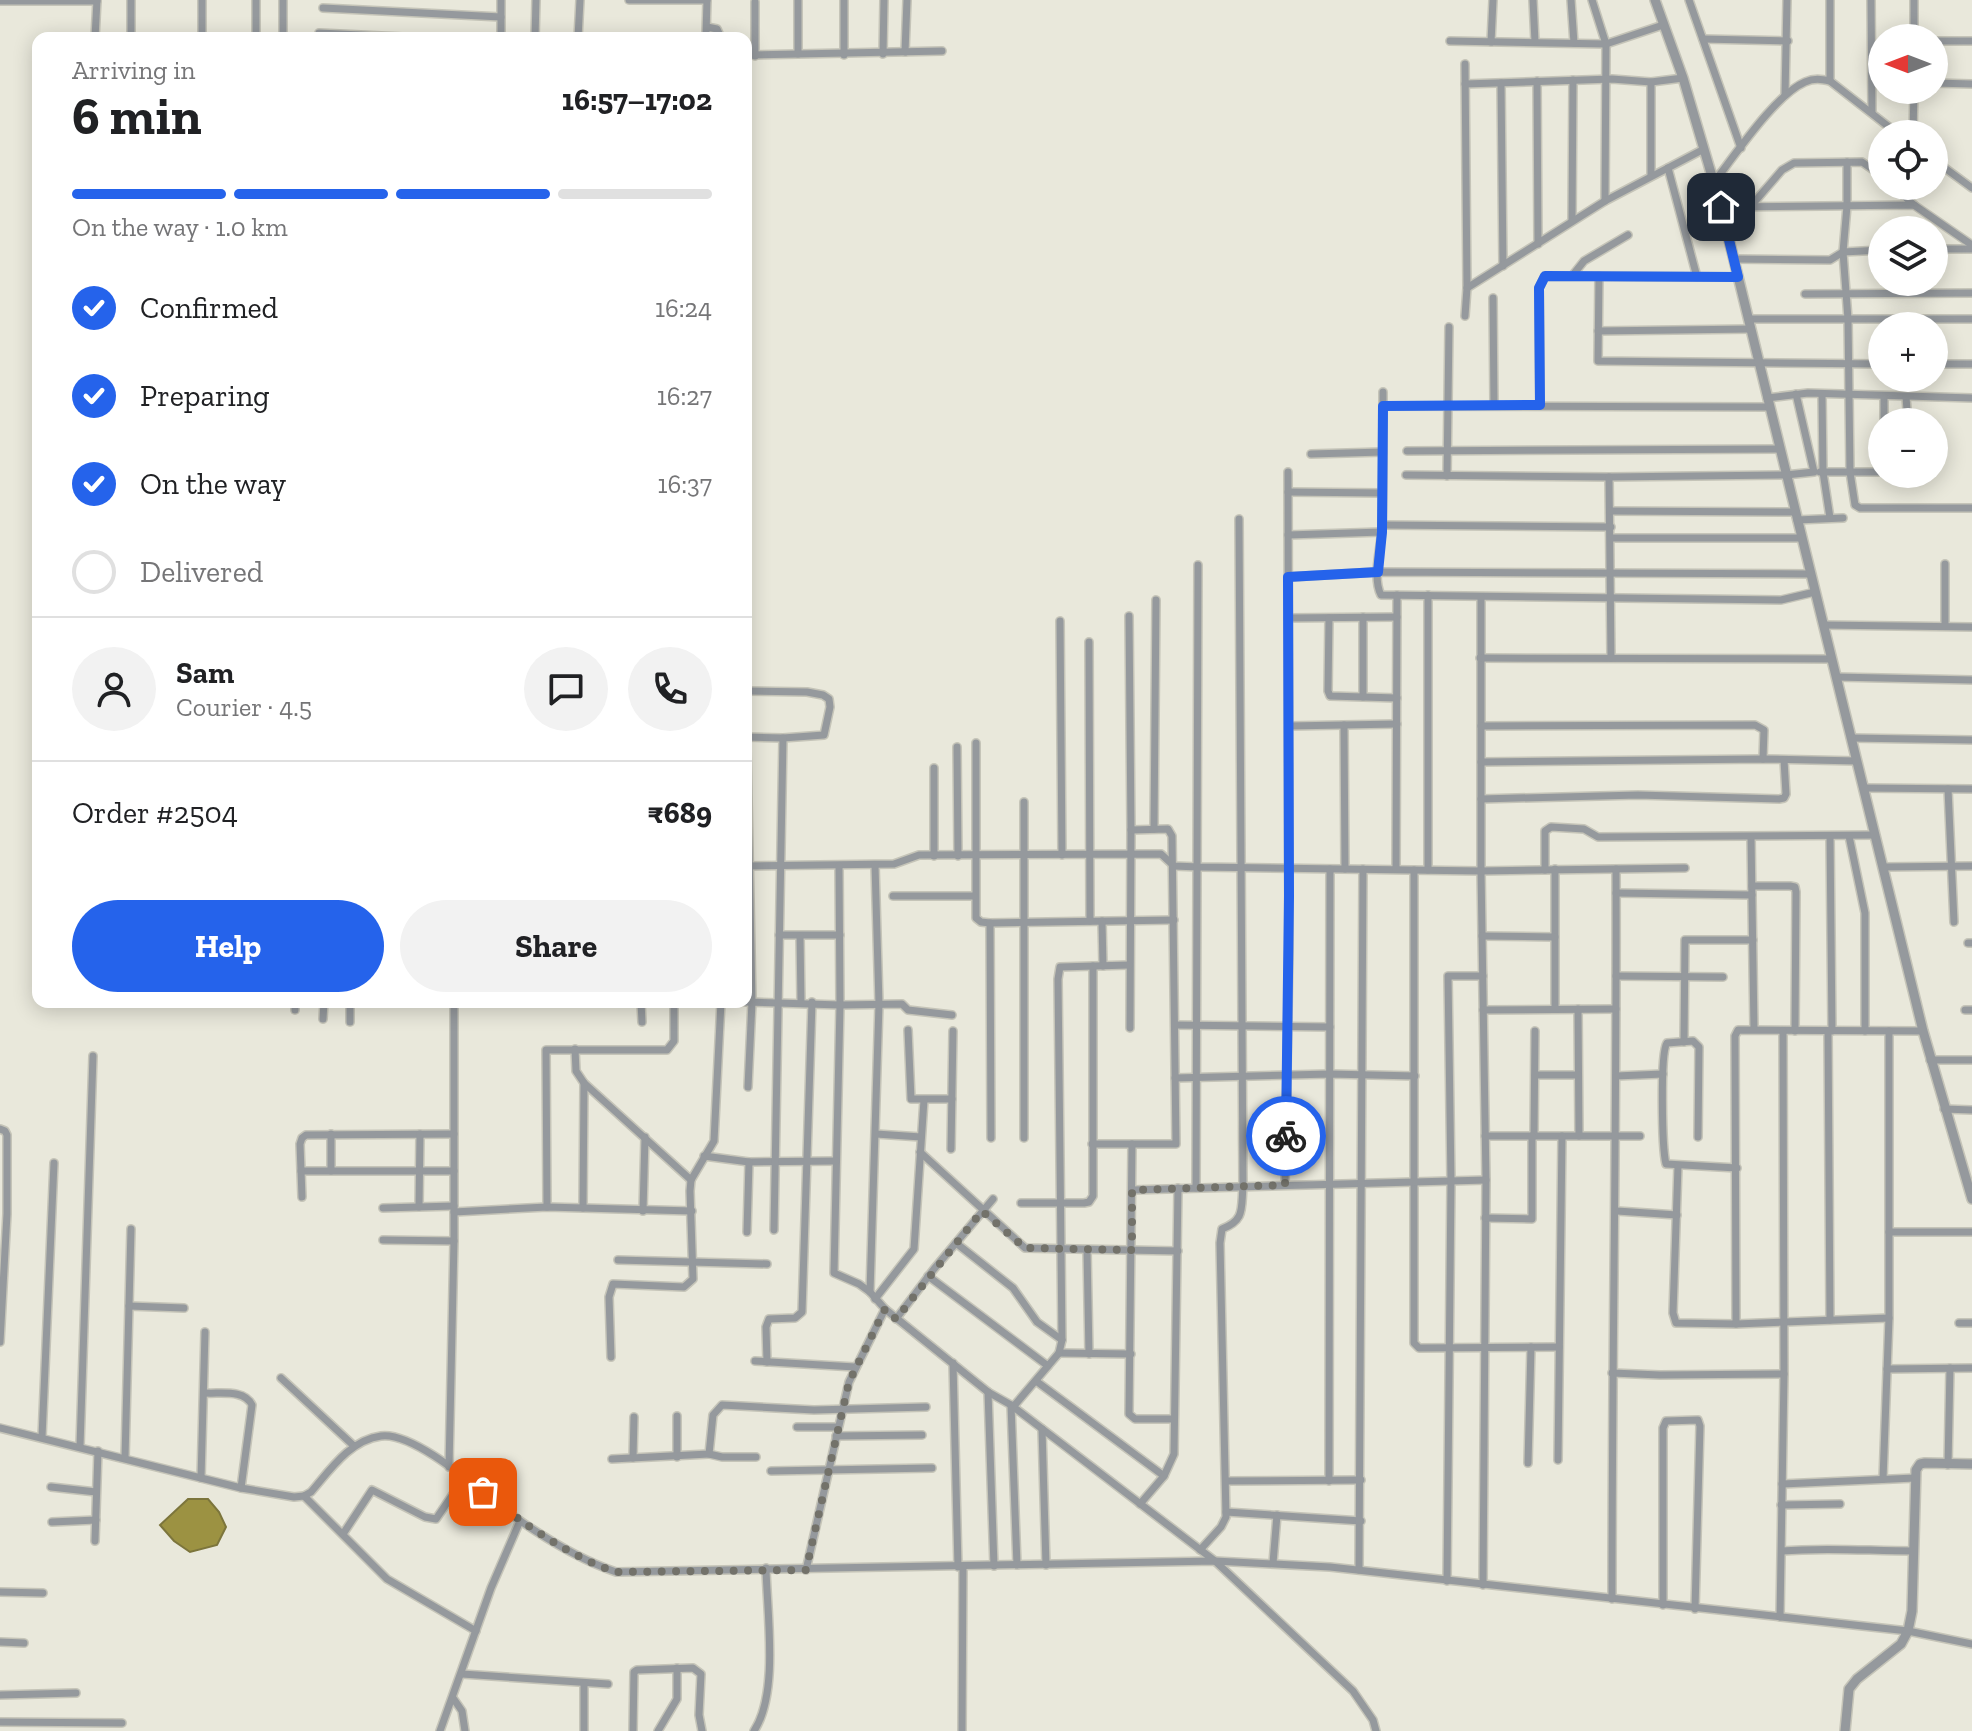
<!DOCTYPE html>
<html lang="en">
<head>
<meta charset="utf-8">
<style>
  :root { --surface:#fff; --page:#f2f2f2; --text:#202124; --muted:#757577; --line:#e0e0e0; --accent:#2563eb }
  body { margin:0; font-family:"Zilla Slab",serif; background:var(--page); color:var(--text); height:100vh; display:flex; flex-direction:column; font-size:30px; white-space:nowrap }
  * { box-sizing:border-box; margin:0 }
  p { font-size:26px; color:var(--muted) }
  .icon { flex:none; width:44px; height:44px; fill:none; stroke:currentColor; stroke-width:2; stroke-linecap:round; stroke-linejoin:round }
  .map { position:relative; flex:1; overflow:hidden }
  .details { position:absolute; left:32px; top:32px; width:720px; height:976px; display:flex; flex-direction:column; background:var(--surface); border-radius:16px; box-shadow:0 4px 20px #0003 }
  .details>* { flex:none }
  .needle { width:52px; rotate:270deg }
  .controls { position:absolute; left:1868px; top:24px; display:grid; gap:16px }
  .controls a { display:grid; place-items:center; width:80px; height:80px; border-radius:50%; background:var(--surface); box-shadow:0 4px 20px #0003; font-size:40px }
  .pin { position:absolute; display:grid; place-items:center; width:68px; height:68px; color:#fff; margin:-34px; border-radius:16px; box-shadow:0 4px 12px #0006 }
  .courier { position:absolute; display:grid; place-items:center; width:80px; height:80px; margin:-40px; border:6px solid #2563eb; border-radius:50%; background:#fff; color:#222; box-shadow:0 2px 10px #0007 }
  .overview em { font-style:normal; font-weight:700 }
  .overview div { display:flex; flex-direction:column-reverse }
  .overview { display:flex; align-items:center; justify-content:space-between; height:136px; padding:0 40px }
  h1 { font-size:52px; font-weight:700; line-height:60px }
  .bar { display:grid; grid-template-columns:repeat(4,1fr); gap:12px 8px; align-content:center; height:96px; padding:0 40px }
  .bar i { height:10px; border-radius:6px; background:var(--line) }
  .bar .on { background:var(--accent) }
  .bar p { grid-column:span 4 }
  .line { display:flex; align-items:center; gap:20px; padding:0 40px; border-top:2px solid var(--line) }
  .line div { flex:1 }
  .round { display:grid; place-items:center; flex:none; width:84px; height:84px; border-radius:42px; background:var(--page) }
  ol { padding:0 40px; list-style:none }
  li { display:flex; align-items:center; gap:24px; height:88px }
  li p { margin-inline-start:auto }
  li .icon { padding:8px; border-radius:50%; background:var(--accent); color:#fff; stroke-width:4 }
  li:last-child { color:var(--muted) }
  li i { width:44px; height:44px; border:4px solid var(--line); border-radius:50% }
  .primary-button { display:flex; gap:16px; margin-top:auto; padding:16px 40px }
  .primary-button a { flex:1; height:92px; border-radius:48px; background:var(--accent); color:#fff; font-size:32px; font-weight:700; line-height:92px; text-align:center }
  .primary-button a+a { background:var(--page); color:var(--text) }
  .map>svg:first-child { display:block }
</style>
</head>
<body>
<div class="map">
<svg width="1972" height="1731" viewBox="0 0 1972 1731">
  <rect width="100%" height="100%" fill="#e9e8db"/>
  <!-- water -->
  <path fill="#9c9242" stroke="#7c753c" stroke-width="2" d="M 188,1499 L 208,1499 L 219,1512 L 226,1527 L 217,1545 L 190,1552 L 174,1541 L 160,1525 Z"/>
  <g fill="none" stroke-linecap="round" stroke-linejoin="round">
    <!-- minor casing -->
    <g stroke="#c5c4b8" stroke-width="10">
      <g id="minor">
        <path d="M 283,0 L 283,38"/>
        <path d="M 629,0 L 707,0"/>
        <path d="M 1533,0 L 1535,42"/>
        <path d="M 1571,0 L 1574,43"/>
        <path d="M 1592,0 L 1606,44 L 1605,201"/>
        <path d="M 1689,0 L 1741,148"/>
        <path d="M 1830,0 L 1830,81"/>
        <path d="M 1871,0 L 1872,113"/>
        <path d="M 0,1 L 97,1"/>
        <path d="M 323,8 L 501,17"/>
        <path d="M 707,27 L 717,29 L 721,38"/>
        <path d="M 319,33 L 423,38"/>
        <path d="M 706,34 L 707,0"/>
        <path d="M 95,38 L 97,0"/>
        <path d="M 131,38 L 131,0"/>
        <path d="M 202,38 L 202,0"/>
        <path d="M 256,38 L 256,0"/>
        <path d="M 501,38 L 501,0"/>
        <path d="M 535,38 L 536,0"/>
        <path d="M 578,38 L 580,0"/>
        <path d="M 1914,38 L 1914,0"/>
        <path d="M 1703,39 L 1788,41"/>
        <path d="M 1450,41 L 1606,44 L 1663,25"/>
        <path d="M 1934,41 L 1972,41"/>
        <path d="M 1491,42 L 1493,0"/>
        <path d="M 905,52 L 907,0"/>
        <path d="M 798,54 L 798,0"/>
        <path d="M 883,54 L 884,0"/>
        <path d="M 746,55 L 942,51"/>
        <path d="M 844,55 L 844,0"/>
        <path d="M 755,56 L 755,2"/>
        <path d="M 1465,64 L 1467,288 L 1465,316"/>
        <path d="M 1537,81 L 1538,244"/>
        <path d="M 1651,82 L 1651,175"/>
        <path d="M 1501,83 L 1503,266"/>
        <path d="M 1934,83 L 1972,84"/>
        <path d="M 1465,84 L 1612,79 L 1651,82 L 1683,78"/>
        <path d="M 1785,95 L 1787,0"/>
        <path d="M 1913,134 L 1914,90"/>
        <path d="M 1934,160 L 1972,188"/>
        <path d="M 1847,162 L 1847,206 L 1843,252 L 1848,319 L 1850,472 L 1855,505 L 1860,508 L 1972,508"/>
        <path d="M 1668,168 L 1697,277"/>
        <path d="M 1714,182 C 1736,154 1775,95 1805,82 C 1814,78 1821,79 1830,81 L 1898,134"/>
        <path d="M 1893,186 L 1914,205"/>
        <path d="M 1751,206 L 1782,170 L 1794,163 L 1862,162 L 1882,176"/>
        <path d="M 1721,207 L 1914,205 L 1972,245"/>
        <path d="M 1572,221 L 1573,80"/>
        <path d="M 1934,249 L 1972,249"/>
        <path d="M 1734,259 L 1830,260 L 1843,252 L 1882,250"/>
        <path d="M 1572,276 L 1584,261 L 1628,235"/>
        <path d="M 1599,276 L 1598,361 L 1882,364"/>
        <path d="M 1467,288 L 1605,201 L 1704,149"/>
        <path d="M 1805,294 L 1972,293"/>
        <path d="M 1493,298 L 1494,405"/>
        <path d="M 1748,319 L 1972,319"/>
        <path d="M 1598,331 L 1751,329"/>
        <path d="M 1934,364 L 1972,364"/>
        <path d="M 1383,392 C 1383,437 1383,483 1382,528 C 1381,548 1372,577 1381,595 L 1781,600 L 1815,592"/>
        <path d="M 1822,394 L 1823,472 L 1830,518"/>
        <path d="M 1906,397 L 1908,422"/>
        <path d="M 1767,398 L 1808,393 L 1972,398"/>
        <path d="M 1540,405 L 1539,288 L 1545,276 L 1738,277"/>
        <path d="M 1383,406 L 1769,407"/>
        <path d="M 1884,422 L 1884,397"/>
        <path d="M 1407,451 L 1780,449"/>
        <path d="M 1311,454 L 1383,452"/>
        <path d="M 1820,472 L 1882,472"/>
        <path d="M 1406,475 L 1609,477 L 1786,475 L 1814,472 L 1796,394"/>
        <path d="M 1447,476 L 1449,327"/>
        <path d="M 1609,477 L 1611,658"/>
        <path d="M 1288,492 L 1382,493"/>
        <path d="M 1610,511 L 1795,512"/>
        <path d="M 1797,520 L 1843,518"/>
        <path d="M 1382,525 L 1611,527"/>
        <path d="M 1288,535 L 1382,532"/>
        <path d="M 1611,538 L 1801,538"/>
        <path d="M 1945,564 L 1945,626"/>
        <path d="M 1288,577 L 1378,572 L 1810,574"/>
        <path d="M 1428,595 L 1428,870"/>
        <path d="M 1481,597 L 1481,871 L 1486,1180 L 1483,1585"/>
        <path d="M 1363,617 L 1363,697"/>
        <path d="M 1288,618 L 1397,617"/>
        <path d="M 1329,618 L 1328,691 L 1330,696 L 1397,698"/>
        <path d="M 1060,621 L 1062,855"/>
        <path d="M 1823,625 L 1972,627"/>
        <path d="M 1089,642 L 1090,921"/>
        <path d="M 1480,658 L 1830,659"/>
        <path d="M 1836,677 L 1972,680"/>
        <path d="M 746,691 L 807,692 L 823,695 L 829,699 L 830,707 L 824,735 L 783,738 L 747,737"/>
        <path d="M 746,701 L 752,1002 L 748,1087"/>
        <path d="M 1344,725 L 1345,869"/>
        <path d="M 1289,726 L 1397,724"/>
        <path d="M 1481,726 L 1755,725 L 1764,730 L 1763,759"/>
        <path d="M 1851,738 L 1972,740"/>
        <path d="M 976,743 L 976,918 L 981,922 L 990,923 L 1174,920"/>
        <path d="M 957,747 L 958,856"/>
        <path d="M 1481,762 L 1763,759 L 1857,761"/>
        <path d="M 934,768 L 934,856"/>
        <path d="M 1863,788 L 1972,789"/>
        <path d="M 1948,789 L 1954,922"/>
        <path d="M 1481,799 L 1638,795 L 1779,799 L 1784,798 L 1786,794 L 1784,760"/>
        <path d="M 1024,802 L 1024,1138"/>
        <path d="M 1154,829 L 1156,600"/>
        <path d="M 1830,836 L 1832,1031"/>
        <path d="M 1849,836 L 1865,913 L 1865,1031"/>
        <path d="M 1751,837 L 1754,1029"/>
        <path d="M 746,866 L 894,864 L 919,855 L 1161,854 L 1174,866 L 1199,867 L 1481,871 L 1685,868"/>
        <path d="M 839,866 L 840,1005 L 834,1273 L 859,1284 L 870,1292 L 885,1309 L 988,1392 L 1011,1405 L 1215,1561 L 1353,1691 L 1373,1720 L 1376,1731"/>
        <path d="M 1883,867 L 1972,866"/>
        <path d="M 1396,869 L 1397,595"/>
        <path d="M 1555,869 L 1555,1009"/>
        <path d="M 1414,870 L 1414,1343 L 1419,1348 L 1559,1347"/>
        <path d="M 1545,870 L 1545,831 L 1551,827 L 1584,829 L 1598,837 L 1875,835"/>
        <path d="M 1752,886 L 1790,886 L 1795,887 L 1796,892 L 1795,1031"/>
        <path d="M 1616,893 L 1752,895"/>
        <path d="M 893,896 L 974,896"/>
        <path d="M 1102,921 L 1103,966"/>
        <path d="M 990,923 L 991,1138"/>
        <path d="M 779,935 L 840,935"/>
        <path d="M 800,936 L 801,1002"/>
        <path d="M 1482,936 L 1555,937"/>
        <path d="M 1968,943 L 1972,943"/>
        <path d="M 1616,976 L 1723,977"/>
        <path d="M 641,1002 L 642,1022"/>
        <path d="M 721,1002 L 741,1002"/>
        <path d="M 746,1002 L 840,1005 L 902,1004 L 908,1010 L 952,1015"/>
        <path d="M 1578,1009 L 1579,1136"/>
        <path d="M 295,1010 L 295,1002"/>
        <path d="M 1483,1010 L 1616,1009"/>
        <path d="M 1965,1010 L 1972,1010"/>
        <path d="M 323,1019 L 324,1002"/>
        <path d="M 350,1022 L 350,1002"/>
        <path d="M 1175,1025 L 1330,1027"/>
        <path d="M 1130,1028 L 1131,830"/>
        <path d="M 908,1030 L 911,1099 L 952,1099"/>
        <path d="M 1828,1031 L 1830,1320"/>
        <path d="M 1684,1042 L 1685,940 L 1753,940"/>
        <path d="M 575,1049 L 576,1071 L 584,1083 L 691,1180"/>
        <path d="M 1930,1060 L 1972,1060"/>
        <path d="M 1535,1075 L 1578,1075"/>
        <path d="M 1616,1076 L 1663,1074"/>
        <path d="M 1175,1078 L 1330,1074 L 1415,1076"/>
        <path d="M 1944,1109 L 1972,1110"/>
        <path d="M 0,1129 L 5,1131 L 7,1135 L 7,1214 L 0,1342"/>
        <path d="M 331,1134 L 331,1171"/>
        <path d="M 876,1134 L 921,1137"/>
        <path d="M 1485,1136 L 1640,1136"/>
        <path d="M 1534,1136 L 1535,1031"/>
        <path d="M 1698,1137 L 1699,1047 L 1693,1041 L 1667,1043 C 1660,1053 1662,1148 1666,1164 L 1737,1168"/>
        <path d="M 1092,1144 L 1176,1144 L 1172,836 L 1168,829 L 1131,830 L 1129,616"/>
        <path d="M 1132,1144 L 1129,1414 L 1135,1419 L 1173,1419"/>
        <path d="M 951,1149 L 953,1031"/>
        <path d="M 920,1152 L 1025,1248 L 1178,1251"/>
        <path d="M 704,1156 L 749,1162 L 836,1161"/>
        <path d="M 1678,1166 L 1673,1313 L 1676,1323 L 1736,1324 L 1889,1318"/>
        <path d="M 301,1171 L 454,1171"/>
        <path d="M 1285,1185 L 1289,951 L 1288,472"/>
        <path d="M 1196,1188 L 1198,565"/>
        <path d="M 1132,1190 L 1486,1180"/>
        <path d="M 302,1197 L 300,1144 L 302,1138 L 306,1135 L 454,1134"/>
        <path d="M 1021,1203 L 1084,1203 L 1089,1202 L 1093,1196 L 1093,966"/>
        <path d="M 419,1207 L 420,1134"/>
        <path d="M 547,1207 L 546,1050 L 667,1050 L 674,1041 L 674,1002"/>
        <path d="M 383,1208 L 454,1206"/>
        <path d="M 583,1208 L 584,1083"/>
        <path d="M 643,1211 L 645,1137"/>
        <path d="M 1617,1211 L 1677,1215"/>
        <path d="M 454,1212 L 547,1207 L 692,1211"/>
        <path d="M 1485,1218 L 1532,1219 L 1532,1136"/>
        <path d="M 774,1230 L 783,738"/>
        <path d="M 747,1232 L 749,1162"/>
        <path d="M 1889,1232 L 1972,1232"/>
        <path d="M 383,1240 L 454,1241"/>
        <path d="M 956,1243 L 1013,1288 L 1037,1322 L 1062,1340"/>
        <path d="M 1087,1250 L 1089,1354"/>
        <path d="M 618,1260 L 767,1264"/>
        <path d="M 928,1276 L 1048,1366"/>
        <path d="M 870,1292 L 879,1004 L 875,865"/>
        <path d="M 875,1299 L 914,1249 L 924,1100"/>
        <path d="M 129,1306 L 184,1308"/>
        <path d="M 896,1319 L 934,1269 L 993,1199"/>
        <path d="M 1959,1323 L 1972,1323"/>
        <path d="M 1736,1324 L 1735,1036 L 1738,1030 L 1923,1031"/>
        <path d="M 1059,1353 L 1131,1354"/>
        <path d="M 611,1357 L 609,1297 L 613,1284 L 684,1287 L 693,1279 L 690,1191 L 691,1180 L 714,1141 L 721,1002"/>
        <path d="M 755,1361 L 855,1367"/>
        <path d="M 767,1362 L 766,1327 L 769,1319 L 795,1318 L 802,1312 L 812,1002"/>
        <path d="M 953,1363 L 958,1567"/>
        <path d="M 1887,1369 L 1972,1368"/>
        <path d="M 1612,1373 L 1660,1375 L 1784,1374"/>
        <path d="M 281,1378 L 354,1446"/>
        <path d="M 1036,1381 L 1164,1476"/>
        <path d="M 988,1392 L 994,1566"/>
        <path d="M 205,1393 C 221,1394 244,1389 252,1405 L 241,1488"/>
        <path d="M 1011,1405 L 1017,1565"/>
        <path d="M 1013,1407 L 1059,1353 L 1062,1340 L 1058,979 L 1060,967 L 1129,965"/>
        <path d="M 677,1416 L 677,1457"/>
        <path d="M 797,1427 L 838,1427"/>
        <path d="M 0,1428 L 241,1488 L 294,1497 L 304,1496 L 311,1492 C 330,1470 350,1440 381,1436 C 417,1431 489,1499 519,1520 C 548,1540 583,1561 616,1572 L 1215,1561 L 1330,1567 L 1908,1631 L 1972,1644"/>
        <path d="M 1042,1429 L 1046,1565"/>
        <path d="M 836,1436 L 922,1435"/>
        <path d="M 42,1437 L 54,1163"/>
        <path d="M 80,1446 L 93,1056"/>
        <path d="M 709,1454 L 722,1457 L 756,1457"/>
        <path d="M 125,1458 L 131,1229"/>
        <path d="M 633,1458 L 634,1417"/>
        <path d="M 612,1459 L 709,1454 L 713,1415 L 722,1405 L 814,1410 L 926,1407"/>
        <path d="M 1558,1460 L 1562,1136"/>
        <path d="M 1528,1463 L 1531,1347"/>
        <path d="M 1948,1465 L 1950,1368"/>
        <path d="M 449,1467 L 454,1241 L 454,1002"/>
        <path d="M 771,1471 L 932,1468"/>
        <path d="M 201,1478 L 205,1332"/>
        <path d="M 1883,1479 L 1889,1318 L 1889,1031"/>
        <path d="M 1226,1481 L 1361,1480"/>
        <path d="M 1329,1481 L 1330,869"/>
        <path d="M 1782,1484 L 1915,1478"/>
        <path d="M 51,1487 L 96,1492"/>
        <path d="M 304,1496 L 387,1579 L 476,1631"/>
        <path d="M 1140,1504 L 1164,1476 L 1174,1454 L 1178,1188"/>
        <path d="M 1781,1505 L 1840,1504"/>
        <path d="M 1226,1512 L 1361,1521"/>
        <path d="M 52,1522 L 96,1520"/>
        <path d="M 343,1534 L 372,1490 L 425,1517 L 436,1519 L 464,1478"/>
        <path d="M 95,1541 L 98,1451"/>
        <path d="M 1200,1550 L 1221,1527 L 1226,1517 L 1220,1243 L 1222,1229 C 1245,1220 1241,1209 1243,1187 L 1239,519"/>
        <path d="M 1782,1551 C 1825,1547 1870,1551 1914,1551"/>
        <path d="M 1273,1563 L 1277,1515"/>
        <path d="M 806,1570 L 849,1382 L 885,1309"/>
        <path d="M 1359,1570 L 1363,869"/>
        <path d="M 1447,1581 L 1451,1181 L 1448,976 L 1483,976"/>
        <path d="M 0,1592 L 43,1593"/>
        <path d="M 1612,1599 C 1612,1356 1617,1112 1616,869"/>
        <path d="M 1663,1605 L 1663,1428 L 1666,1421 L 1698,1420 L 1700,1426 L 1695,1609"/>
        <path d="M 1780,1617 L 1784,1374 L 1783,1031"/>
        <path d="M 0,1642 L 24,1643"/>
        <path d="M 462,1674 L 608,1684"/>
        <path d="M 584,1684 L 584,1731"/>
        <path d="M 0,1695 L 76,1693"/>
        <path d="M 453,1698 L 462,1711 L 465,1731"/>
        <path d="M 0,1722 L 122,1723"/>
        <path d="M 440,1731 L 491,1588 L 520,1521"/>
        <path d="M 633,1731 L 634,1672 L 637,1670 L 693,1668 L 701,1674 L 699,1715 L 702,1731"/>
        <path d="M 658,1731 L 677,1699 L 677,1668"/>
        <path d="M 754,1731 C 779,1693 767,1614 766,1568"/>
        <path d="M 962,1731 L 963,1567"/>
      </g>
    </g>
    <!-- tertiary casing -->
    <g stroke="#c5c4b8" stroke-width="12">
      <g id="tertiary">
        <path d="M 1655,0 L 1683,78 L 1721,207 L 1923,1031 L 1972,1199"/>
        <path d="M 1845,1731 L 1849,1689 L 1857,1679 L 1901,1644 L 1908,1631 L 1912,1611 L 1916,1470 L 1920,1464 L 1925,1463 L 1972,1464"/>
      </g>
    </g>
    <!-- minor -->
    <use href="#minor" stroke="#95999d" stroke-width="7"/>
    <!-- tertiary -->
    <use href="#tertiary" stroke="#95999d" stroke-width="9"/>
  </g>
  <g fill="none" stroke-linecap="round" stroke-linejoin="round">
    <!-- done -->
    <path stroke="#73726a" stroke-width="8" stroke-dasharray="0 14.4" d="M 483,1492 C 521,1522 570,1557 616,1572 L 806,1570 L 849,1382 L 885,1309 L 896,1319 L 982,1211 L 1025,1248 L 1132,1250 L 1132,1190 L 1285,1185 L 1286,1136"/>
    <!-- route -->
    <path stroke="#2563eb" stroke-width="10" d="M 1286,1136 L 1289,896 L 1288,577 L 1378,572 L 1382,532 L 1383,406 L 1540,405 L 1539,288 L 1545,276 L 1738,277 L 1721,207"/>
  </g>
</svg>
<div class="controls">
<a><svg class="needle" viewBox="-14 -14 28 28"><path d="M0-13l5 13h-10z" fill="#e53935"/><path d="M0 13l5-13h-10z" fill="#757577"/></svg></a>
<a><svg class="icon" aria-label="locate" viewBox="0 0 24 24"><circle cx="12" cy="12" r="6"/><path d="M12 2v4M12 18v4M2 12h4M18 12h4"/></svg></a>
<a><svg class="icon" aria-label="layers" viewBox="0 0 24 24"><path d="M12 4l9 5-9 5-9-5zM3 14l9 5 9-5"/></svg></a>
<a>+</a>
<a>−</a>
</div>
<div class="pin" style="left:483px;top:1492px;background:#ea580c"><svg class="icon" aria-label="bag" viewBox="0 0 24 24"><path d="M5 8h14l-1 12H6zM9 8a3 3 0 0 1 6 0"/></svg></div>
<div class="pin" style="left:1721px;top:207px;background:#1f2937"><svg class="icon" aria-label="home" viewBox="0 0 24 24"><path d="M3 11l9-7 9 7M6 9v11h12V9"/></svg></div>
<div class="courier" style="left:1286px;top:1136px"><svg class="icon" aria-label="bike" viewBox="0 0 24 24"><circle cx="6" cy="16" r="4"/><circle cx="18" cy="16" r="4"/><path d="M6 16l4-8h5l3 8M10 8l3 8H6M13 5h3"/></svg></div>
<section class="details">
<div class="overview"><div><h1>6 min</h1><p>Arriving in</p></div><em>16:57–17:02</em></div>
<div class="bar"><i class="on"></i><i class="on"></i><i class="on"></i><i></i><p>On the way · 1.0 km</p></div>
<ol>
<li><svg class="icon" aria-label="check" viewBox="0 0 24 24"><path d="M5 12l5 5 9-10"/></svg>Confirmed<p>16:24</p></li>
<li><svg class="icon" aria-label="check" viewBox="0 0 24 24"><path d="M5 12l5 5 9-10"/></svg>Preparing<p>16:27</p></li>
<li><svg class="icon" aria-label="check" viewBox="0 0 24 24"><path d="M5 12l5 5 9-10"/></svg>On the way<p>16:37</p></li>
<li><i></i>Delivered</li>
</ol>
<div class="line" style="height:144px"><a class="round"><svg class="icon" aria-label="person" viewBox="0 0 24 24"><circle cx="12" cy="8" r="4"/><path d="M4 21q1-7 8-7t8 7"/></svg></a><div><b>Sam</b><p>Courier · 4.5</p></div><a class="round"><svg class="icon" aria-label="chat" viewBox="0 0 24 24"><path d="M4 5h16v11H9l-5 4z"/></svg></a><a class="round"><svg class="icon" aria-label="phone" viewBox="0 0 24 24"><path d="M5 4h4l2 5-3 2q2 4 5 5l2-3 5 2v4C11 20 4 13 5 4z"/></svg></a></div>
<div class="line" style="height:104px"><div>Order #2504</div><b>₹689</b></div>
<div class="primary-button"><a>Help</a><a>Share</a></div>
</section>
</div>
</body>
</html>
